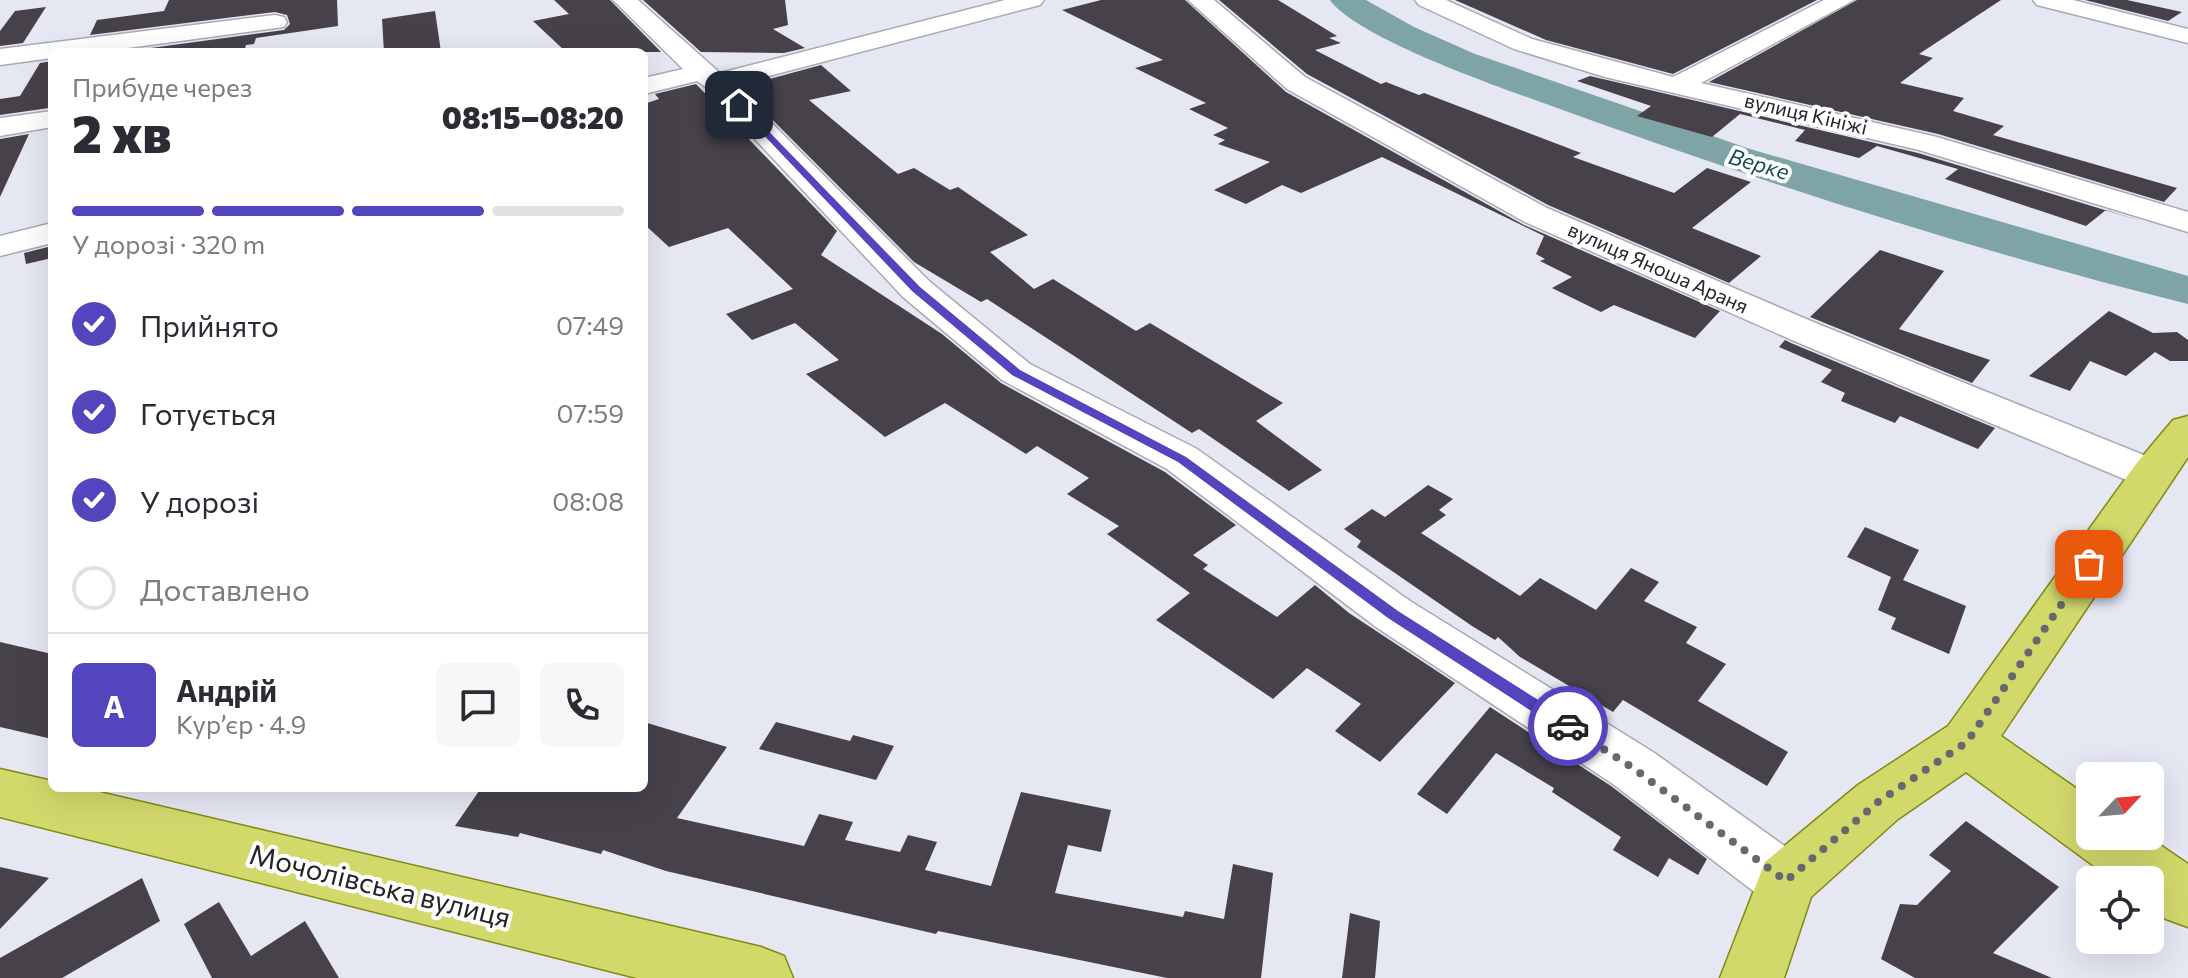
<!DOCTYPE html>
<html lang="uk">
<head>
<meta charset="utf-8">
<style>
  :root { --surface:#fff; --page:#f7f7f7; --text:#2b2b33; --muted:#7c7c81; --line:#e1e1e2; --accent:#5345bd }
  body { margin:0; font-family:Commissioner,sans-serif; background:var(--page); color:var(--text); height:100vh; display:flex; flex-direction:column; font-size:30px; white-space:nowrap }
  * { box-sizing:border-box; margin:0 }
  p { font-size:26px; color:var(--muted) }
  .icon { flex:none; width:44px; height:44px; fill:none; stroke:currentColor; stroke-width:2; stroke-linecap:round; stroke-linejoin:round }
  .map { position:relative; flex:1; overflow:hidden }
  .panel { position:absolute; left:48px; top:48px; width:600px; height:744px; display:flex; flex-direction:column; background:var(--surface); border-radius:12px; box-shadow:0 8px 32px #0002 }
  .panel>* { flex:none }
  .needle { width:52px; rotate:64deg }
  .tools { position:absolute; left:2076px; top:762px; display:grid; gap:16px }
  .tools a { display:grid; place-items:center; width:88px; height:88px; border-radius:12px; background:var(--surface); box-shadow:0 8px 32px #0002; font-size:40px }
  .pin { position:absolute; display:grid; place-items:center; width:68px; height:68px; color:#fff; margin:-34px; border-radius:16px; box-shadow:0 4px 12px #0006 }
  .courier { position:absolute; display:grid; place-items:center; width:80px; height:80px; margin:-40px; border:6px solid #5345bd; border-radius:50%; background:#fff; color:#222; box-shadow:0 2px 10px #0007 }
  .summary em { font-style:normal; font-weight:800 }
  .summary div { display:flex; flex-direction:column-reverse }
  .summary { display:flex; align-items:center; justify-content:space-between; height:136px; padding:0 24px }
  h1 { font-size:52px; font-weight:800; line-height:60px }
  .bar { display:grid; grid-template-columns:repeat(4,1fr); gap:12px 8px; align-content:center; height:96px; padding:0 24px }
  .bar i { height:10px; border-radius:6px; background:var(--line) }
  .bar .current { background:var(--accent) }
  .bar p { grid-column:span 4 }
  .line { display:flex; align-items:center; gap:20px; padding:0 24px; border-top:2px solid var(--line) }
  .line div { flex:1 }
  .round { display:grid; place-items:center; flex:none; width:84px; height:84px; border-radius:12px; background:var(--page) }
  ol { padding:0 24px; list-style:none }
  li { display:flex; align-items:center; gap:24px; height:88px }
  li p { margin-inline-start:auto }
  li .icon { padding:8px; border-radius:50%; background:var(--accent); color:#fff; stroke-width:4 }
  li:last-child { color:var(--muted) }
  li i { width:44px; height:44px; border:4px solid var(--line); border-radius:50% }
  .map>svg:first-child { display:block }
</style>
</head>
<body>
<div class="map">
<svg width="2188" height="978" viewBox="0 0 2188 978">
  <rect width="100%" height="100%" fill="#e5e7f3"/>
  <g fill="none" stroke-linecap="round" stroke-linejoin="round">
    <!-- river -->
    <path fill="#7ea4a5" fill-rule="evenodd" d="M 1330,0 L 1366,0 L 1414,27 L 1475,54 L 1750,149 L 2188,276 L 2188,304 C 1967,249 1749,178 1535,100 C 1490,84 1355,36 1330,0 Z"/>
  </g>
  <!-- building -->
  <g fill="#474149">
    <path d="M 169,0 L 337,0 L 338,26 L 256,38 L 254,44 L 246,45 L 244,52 L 121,52 L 284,30 L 290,24 L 287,15 L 275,12 L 90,35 L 97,20 L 164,11 Z"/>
    <path d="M 554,0 L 610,0 L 661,52 L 566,52 L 533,21 L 569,14 Z"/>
    <path d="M 643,0 L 785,0 L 788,25 L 773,29 L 805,48 L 784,53 L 701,52 Z"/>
    <path d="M 1101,0 L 1185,0 L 1286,92 L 1524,225 L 1720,311 L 1695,338 L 1614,305 L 1601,312 L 1552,288 L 1572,277 L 1540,261 L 1545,259 L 1536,254 L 1544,236 L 1382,157 L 1301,193 L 1282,185 L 1246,204 L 1214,190 L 1270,162 L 1218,144 L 1225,140 L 1213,135 L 1228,128 L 1189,109 L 1206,103 L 1135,68 L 1163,60 L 1062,10 Z"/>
    <path d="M 1219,0 L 1278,0 L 1337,36 L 1329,38 L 1341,43 L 1315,50 L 1381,84 L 1386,82 L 1419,95 L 1424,93 L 1581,153 L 1573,157 L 1674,193 L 1707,168 L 1751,182 L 1692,228 L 1761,256 L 1729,283 L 1548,205 L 1307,74 Z"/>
    <path d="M 1455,0 L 1817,0 L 1673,74 L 1546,40 Z"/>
    <path d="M 1857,0 L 2001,0 L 1919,54 L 1933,58 L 1900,83 L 1964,98 L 1953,111 L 2004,126 L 1993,135 L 2177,188 L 2164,202 L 1938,134 L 1709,82 Z"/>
    <path d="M 2085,0 L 2127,0 L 2182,12 L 2168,21 Z"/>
    <path d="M 46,7 L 23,43 L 0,46 L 0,31 L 15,11 Z"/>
    <path d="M 435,11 L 441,52 L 384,52 L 382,19 Z"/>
    <path d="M 52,61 L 49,108 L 0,115 L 0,99 L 20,96 L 40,63 Z"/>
    <path d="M 821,65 L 851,91 L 809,100 L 898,174 L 914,168 L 950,190 L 958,187 L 1028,235 L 990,252 L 1034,289 L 1053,279 L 1136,331 L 1150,323 L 1283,403 L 1256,421 L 1322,470 L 1289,491 L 1199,429 L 1192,433 L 987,299 L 981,302 L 914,262 L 740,87 Z"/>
    <path d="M 1590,76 L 1918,153 L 2144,222 L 2106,210 L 2086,226 L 1945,179 L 1958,169 L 1877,146 L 1859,158 L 1795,141 L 1805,130 L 1740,114 L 1712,137 L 1637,116 L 1651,106 L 1577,81 Z"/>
    <path d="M 696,84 L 837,231 L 821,255 L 942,334 L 1001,383 L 1165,472 L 1236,525 L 1193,555 L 1208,565 L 1203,569 L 1277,617 L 1315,585 L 1349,613 L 1455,683 L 1380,762 L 1335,731 L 1361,704 L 1307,668 L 1273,699 L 1156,620 L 1190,593 L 1107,534 L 1119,526 L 1067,494 L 1089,478 L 1037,446 L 1026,454 L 945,403 L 885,437 L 806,374 L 839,360 L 795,323 L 752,340 L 726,314 L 793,289 L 728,228 L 669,247 L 644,224 L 644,104 L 659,99 L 655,94 Z"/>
    <path d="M 29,134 L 0,197 L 0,139 Z"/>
    <path d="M 52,246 L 52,258 L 26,264 L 24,253 Z"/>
    <path d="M 1880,250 L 1944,271 L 1899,329 L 1990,360 L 1972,383 L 1810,317 Z"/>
    <path d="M 2109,311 L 2153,333 L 2177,332 L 2188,340 L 2188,361 L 2170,361 L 2155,352 L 2126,376 L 2090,361 L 2070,391 L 2029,376 Z"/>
    <path d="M 1785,340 L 1791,343 L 1995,428 L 1978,449 L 1900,416 L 1895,423 L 1841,401 L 1845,393 L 1821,382 L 1832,370 L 1779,347 Z"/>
    <path d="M 1428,485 L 1453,499 L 1439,510 L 1446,515 L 1421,533 L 1520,596 L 1540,578 L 1596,610 L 1631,568 L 1659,582 L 1644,601 L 1697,627 L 1686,643 L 1726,664 L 1698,701 L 1788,752 L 1767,786 L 1623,700 L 1613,712 L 1520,657 L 1498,637 L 1495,640 L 1472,626 L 1357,547 L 1361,541 L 1344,529 L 1372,509 L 1385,517 Z"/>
    <path d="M 1865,527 L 1919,550 L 1903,580 L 1966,606 L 1949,654 L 1891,629 L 1896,618 L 1878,610 L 1891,577 L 1847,557 Z"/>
    <path d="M 0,642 L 52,654 L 52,739 L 0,727 Z"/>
    <path d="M 1490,707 L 1611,786 L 1707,859 L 1698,875 L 1669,858 L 1658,877 L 1613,850 L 1621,837 L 1552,792 L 1554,788 L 1496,753 L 1447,814 L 1417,794 Z"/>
    <path d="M 644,722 L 727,747 L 677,818 L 804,846 L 819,814 L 853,822 L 845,840 L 900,852 L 908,835 L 937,842 L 925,870 L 991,886 L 1021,792 L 1111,810 L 1101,852 L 1068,845 L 1055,893 L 1183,917 L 1185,911 L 1224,919 L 1233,864 L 1273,873 L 1261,978 L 1167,978 L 938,931 L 936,934 L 666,871 L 603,850 L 601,854 L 520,833 L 518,837 L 455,826 L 481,788 L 644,788 Z"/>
    <path d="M 776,722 L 850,741 L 853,735 L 894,746 L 876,780 L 759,749 Z"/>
    <path d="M 1966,821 L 2059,887 L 1993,953 L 2052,978 L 1915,978 L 1881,959 L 1900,904 L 1917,905 L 1951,871 L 1929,855 Z"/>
    <path d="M 0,867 L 49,878 L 0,929 Z"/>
    <path d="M 142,878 L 160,921 L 62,978 L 0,978 L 0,958 Z"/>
    <path d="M 219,902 L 251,956 L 305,921 L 339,978 L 212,978 L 184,924 Z"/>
    <path d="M 1350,913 L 1380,921 L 1375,978 L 1342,978 Z"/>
  </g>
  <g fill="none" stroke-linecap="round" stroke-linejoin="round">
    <!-- minor casing -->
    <g stroke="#a7aab5" stroke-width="3">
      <g id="minor">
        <path d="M 613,0 L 638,0 L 720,73 L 1005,0 L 1044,0 L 1040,5 L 734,85 L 929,281 L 1030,364 L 1197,449 L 1410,601 L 1653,752 L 1807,862 L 1816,881 L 1807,900 L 1786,908 L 1765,900 L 1613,784 L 1376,627 L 1167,469 L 1002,380 L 903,297 L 707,88 L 697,81 L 644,94 L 644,78 L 683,69 Z"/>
        <path d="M 1188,0 L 1214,0 L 1305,77 L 1547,208 L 1818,324 L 2166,464 L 2173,474 L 2166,484 L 2151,488 L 2136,484 L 1792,340 L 1525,222 L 1287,89 Z"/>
        <path d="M 1415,0 L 1446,0 L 1532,39 L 1673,77 L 1824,0 L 1854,0 L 1701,83 L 1937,137 L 2188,212 L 2188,232 L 1919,150 L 1605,77 L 1514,49 L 1419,5 Z"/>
        <path d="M 2033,0 L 2073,0 L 2188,29 L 2188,43 L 2037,5 Z"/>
        <path d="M 275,15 L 284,17 L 287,22 L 284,27 L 98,52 L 52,52 L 52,58 L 0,65 L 0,49 Z"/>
        <path d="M 52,111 L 52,127 L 0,136 L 0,118 Z"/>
        <path d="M 52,223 L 52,243 L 0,256 L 0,236 Z"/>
      </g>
    </g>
    <!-- major casing -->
    <g stroke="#818913" stroke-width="3">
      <g id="major">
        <path d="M 2188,416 L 2188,457 L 2001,736 L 2090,798 L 2090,836 L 2147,836 L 2188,864 L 2188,927 L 2166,919 L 2150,907 L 2150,880 L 2113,880 L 1966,772 L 1898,819 L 1811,897 L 1784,978 L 1720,978 L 1765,862 L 1858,785 L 1948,726 L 2136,464 L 2173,420 Z"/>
        <path d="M 0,769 L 52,781 L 52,788 L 82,788 L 761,947 L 784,956 L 793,978 L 637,978 L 0,817 Z"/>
      </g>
    </g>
    <!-- minor -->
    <use href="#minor" fill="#fff" fill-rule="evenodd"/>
    <!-- major -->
    <use href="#major" fill="#d2d96b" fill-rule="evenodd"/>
  </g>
  <!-- route -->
  <path fill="#5345bd" d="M 741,103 L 920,287 L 1020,370 L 1186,457 L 1398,611 L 1573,722 L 1573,731 L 1562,731 L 1388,618 L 1178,462 L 1012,375 L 912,291 L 735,105 Z"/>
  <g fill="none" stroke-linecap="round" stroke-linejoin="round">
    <!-- done -->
    <path stroke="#67686f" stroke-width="8" stroke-dasharray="0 14.4" d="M 1568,726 L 1633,768 L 1786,881 L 1878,802 L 1967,742 L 2089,564"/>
  </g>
  <g text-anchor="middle" stroke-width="8" stroke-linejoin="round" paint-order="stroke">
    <!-- far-street labels -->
    <g font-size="20" fill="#232428" stroke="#fff">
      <text transform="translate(1806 114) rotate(13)" y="7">вулиця Кініжі</text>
      <text transform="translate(1658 268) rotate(24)" y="7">вулиця Яноша Араня</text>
    </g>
    <!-- far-water labels -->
    <g font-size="22" font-style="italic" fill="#174f51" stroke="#fff">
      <text transform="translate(1759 164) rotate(16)" y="8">Верке</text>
    </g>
    <!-- near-street labels -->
    <g font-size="28" fill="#232428" stroke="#fff">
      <text transform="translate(380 886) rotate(14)" y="10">Мочолівська вулиця</text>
    </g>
  </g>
</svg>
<div class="tools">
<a><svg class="needle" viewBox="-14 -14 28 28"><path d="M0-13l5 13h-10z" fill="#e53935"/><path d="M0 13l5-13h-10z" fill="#7c7c81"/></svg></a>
<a><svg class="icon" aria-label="locate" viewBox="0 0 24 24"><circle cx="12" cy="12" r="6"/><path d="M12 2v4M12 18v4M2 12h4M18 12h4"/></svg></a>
</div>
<div class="pin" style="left:2089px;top:564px;background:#ea580c"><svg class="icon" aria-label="bag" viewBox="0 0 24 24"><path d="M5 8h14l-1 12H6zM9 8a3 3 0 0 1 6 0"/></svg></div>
<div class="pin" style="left:739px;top:105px;background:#1f2937"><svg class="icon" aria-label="home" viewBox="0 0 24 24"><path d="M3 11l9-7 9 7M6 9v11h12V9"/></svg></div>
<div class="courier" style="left:1568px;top:726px"><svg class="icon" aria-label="car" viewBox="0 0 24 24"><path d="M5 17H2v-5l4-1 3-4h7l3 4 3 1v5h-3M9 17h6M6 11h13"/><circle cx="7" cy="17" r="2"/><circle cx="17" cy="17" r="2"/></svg></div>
<section class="panel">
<div class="summary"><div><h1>2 хв</h1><p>Прибуде через</p></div><em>08:15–08:20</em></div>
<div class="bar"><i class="current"></i><i class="current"></i><i class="current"></i><i></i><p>У дорозі · 320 m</p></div>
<ol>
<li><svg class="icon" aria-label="check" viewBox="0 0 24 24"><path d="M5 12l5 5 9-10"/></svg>Прийнято<p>07:49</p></li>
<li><svg class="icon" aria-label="check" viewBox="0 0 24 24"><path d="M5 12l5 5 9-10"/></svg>Готується<p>07:59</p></li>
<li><svg class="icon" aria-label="check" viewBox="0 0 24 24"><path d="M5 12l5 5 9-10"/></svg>У дорозі<p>08:08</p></li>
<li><i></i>Доставлено</li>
</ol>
<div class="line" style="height:144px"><b class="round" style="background:var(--accent);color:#fff">А</b><div><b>Андрій</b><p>Кур’єр · 4.9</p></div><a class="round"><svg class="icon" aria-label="chat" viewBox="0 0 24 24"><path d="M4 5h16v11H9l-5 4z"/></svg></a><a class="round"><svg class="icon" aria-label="phone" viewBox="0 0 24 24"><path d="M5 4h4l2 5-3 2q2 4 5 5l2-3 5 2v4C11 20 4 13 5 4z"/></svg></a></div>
</section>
</div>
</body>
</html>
